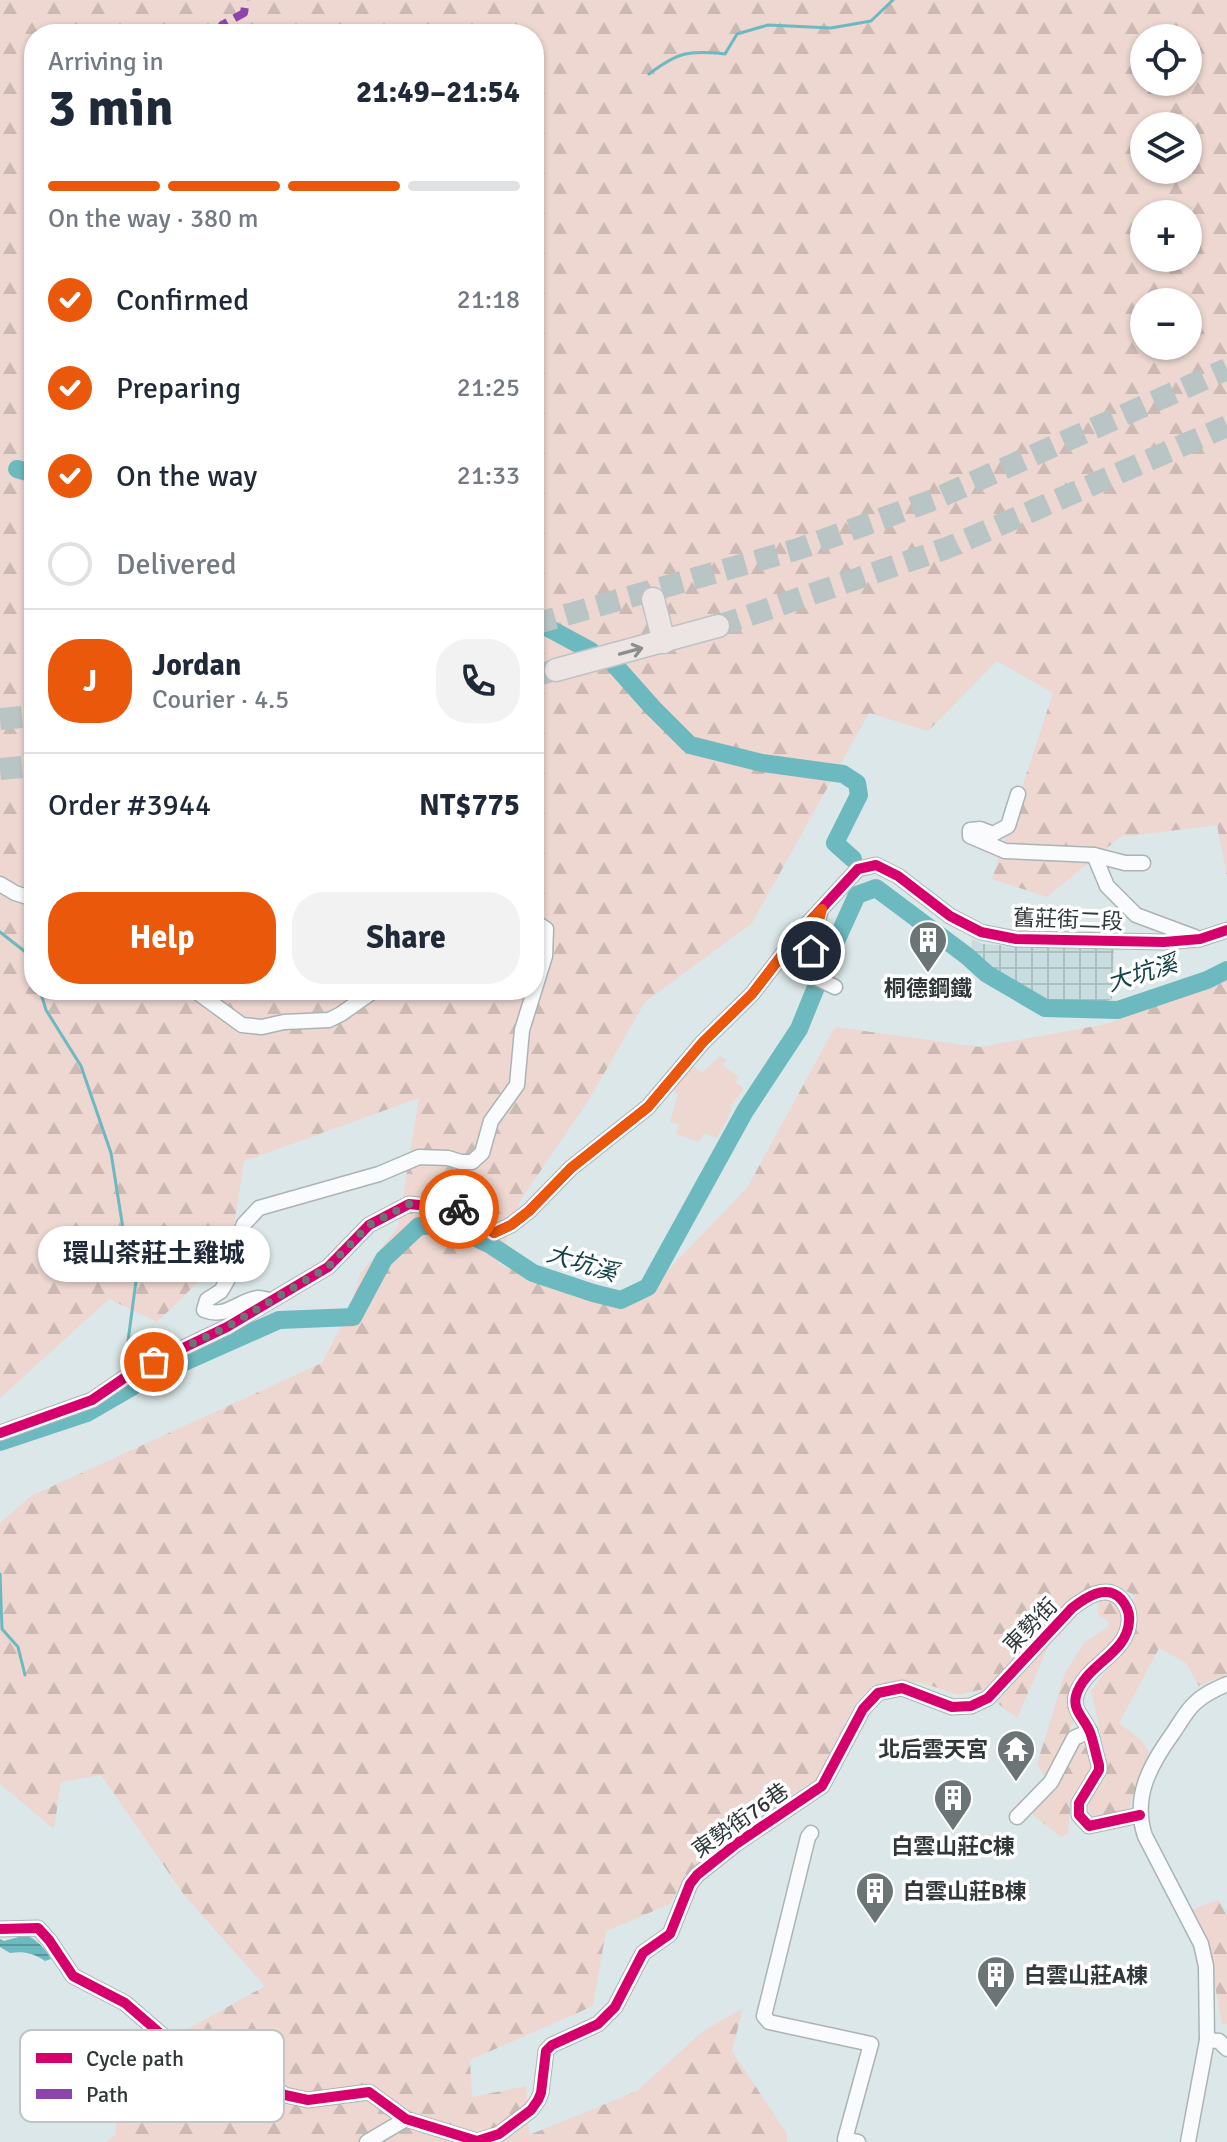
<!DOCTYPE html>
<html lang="en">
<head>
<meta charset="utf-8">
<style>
  :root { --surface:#fff; --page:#f2f2f3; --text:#1f2937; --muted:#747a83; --line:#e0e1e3; --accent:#ea580c }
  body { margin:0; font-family:Signika,"Noto Sans TC",sans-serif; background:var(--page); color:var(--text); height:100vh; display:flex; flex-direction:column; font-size:30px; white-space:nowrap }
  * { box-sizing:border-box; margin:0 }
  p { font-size:26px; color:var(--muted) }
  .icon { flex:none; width:44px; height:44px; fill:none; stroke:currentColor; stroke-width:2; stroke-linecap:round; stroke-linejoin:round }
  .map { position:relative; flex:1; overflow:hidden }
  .panel { position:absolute; left:24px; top:24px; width:520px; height:976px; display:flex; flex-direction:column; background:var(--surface); border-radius:32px; box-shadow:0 2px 6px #0004 }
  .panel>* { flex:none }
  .tools { position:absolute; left:1130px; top:24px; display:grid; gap:16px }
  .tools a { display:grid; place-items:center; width:72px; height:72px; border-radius:50%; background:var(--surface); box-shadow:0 2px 6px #0004; font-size:40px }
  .pin { position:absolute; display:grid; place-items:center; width:68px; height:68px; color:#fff; margin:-34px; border:4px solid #fff; border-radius:50%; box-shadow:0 2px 8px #0007 }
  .courier { position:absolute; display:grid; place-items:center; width:80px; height:80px; margin:-40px; border:6px solid #ea580c; border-radius:50%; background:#fff; color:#222; box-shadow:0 2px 10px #0007 }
  .bubble { position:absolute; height:56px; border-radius:28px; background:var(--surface); box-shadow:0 2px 6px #0004; font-size:26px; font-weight:700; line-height:56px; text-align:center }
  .headline em { font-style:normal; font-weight:700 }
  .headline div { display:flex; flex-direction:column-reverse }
  .headline { display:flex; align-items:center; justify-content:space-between; height:136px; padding:0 24px }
  h1 { font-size:52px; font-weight:700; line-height:60px }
  .bar { display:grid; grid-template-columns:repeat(4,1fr); gap:12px 8px; align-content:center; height:96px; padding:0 24px }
  .bar i { height:10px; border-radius:6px; background:var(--line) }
  .bar .current { background:var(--accent) }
  .bar p { grid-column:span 4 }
  .line { display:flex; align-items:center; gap:20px; padding:0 24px; border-top:2px solid var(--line) }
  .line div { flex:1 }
  .round { display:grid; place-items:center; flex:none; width:84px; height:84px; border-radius:32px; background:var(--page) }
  ol { padding:0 24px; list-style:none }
  li { display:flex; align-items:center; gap:24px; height:88px }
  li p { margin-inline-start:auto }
  li .icon { padding:8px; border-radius:50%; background:var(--accent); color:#fff; stroke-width:4 }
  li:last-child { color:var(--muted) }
  li i { width:44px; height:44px; border:4px solid var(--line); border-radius:50% }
  .button { display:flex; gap:16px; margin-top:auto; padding:16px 24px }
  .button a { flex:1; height:92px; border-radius:32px; background:var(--accent); color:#fff; font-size:32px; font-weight:700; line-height:92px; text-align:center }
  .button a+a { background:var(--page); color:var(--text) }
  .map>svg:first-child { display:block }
</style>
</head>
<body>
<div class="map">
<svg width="1227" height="2142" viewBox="0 0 1227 2142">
  <defs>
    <pattern id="industrial-grid" width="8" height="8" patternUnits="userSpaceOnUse" patternTransform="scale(2)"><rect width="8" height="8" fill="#c8dddf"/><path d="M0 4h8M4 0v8" fill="none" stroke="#acbec0"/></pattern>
    <pattern id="forest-firs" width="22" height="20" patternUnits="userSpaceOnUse" patternTransform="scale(2)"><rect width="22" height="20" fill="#edd7d0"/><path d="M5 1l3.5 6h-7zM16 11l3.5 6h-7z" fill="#ccb9b3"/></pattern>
    <pattern id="water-rules" width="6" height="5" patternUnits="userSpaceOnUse" patternTransform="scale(2)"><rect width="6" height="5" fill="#6cb9bf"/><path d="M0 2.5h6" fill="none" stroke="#59979c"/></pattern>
  </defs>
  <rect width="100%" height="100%" fill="#dbe7e8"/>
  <!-- industrial -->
  <path fill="url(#industrial-grid)" d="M 972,939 L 983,944 L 1023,947 L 1114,949 L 1112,999 L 1099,1004 L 1063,1006 L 1037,999 L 1011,987 L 971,956 Z"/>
  <!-- green -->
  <path fill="#edd7d0" d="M 720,1056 L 727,1060 L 722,1065 L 739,1077 L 735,1082 L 744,1089 L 729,1108 L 732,1110 L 717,1138 L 704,1133 L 699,1142 L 676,1134 L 680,1124 L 670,1122 L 678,1094 L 673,1090 L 691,1065 L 702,1073 Z"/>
  <!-- forest -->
  <g fill="url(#forest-firs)" fill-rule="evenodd">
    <path d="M 0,0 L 1227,0 L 1227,878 L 1217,825 L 1120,837 L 1047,897 L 992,879 L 1053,693 L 997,661 L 928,731 L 869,713 L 752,923 L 645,1002 L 590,1098 L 520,1201 L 498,1264 L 587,1300 L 649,1290 L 747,1188 L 835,1027 L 980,1047 L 1107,1024 L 1185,994 L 1227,970 L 1227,1674 L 1199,1686 L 1186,1663 L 1159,1648 L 1119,1723 L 1141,1740 L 1149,1753 L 1128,1810 L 1092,1818 L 1087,1803 L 1106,1777 L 1105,1753 L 1091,1691 L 1126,1646 L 1137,1620 L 1133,1594 L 1104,1583 L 1067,1610 L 984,1689 L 958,1695 L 920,1682 L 873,1685 L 855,1704 L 816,1780 L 741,1826 L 688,1874 L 670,1904 L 606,1931 L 593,2006 L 470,2060 L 472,2097 L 526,2086 L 529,2135 L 637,2091 L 702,2032 L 743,2008 L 732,2051 L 787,2134 L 787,2142 L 106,2142 L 116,2134 L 115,2105 L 143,2095 L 167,2108 L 181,2088 L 156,2047 L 265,1986 L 185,1896 L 101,1775 L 61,1782 L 54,1829 L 0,1784 L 0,1523 L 31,1496 L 322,1363 L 349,1310 L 360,1274 L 398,1227 L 419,1098 L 244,1161 L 230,1251 L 157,1322 L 109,1299 L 0,1398 ZM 34,34 L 534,34 L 534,990 L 34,990 ZM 1144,38 L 1188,38 L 1188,82 L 1144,82 ZM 1144,126 L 1188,126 L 1188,170 L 1144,170 ZM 1144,214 L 1188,214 L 1188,258 L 1144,258 ZM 1144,302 L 1188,302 L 1188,346 L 1144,346 Z"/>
    <path d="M 1109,1597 L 1124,1611 C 1120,1643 1096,1657 1076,1680 L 1075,1719 L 1045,1777 L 1037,1764 L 1065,1673 L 1084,1643 L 1108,1627 L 1109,1622 L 1098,1615 L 1099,1600 Z"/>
    <path d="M 1049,1645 L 1017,1718 L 996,1702 Z"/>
    <path d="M 1077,1743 L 1085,1746 L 1093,1766 L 1071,1797 L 1068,1834 L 1061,1837 L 1031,1813 L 1057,1786 Z"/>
    <path d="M 1218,1900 L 1227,1916 L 1227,2024 L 1222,2025 L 1209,1950 L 1191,1910 Z"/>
  </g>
  <!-- water -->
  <path fill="url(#water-rules)" d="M 26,1935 C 37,1940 45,1948 51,1959 L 45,1961 C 33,1953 24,1951 10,1953 L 0,1947 L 0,1939 L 4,1941 Z"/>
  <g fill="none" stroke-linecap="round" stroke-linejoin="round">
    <!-- stream -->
    <g stroke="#6cb9bf" stroke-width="3">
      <path d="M 649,74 C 678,52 689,50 725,54 L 737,34 L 768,25 L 831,28 L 871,21 L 893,0"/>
      <path d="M 0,932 L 28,954 L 34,972"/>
      <path d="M 40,990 L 46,1010 L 81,1066 L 111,1153 L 125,1241 L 136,1281 L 128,1341 L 131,1363"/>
      <path d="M 142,1377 L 144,1380"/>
      <path d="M 0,1574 L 2,1629 L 18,1647 L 25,1675"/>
    </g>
    <!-- river -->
    <g stroke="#6cb9bf" stroke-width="18">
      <path d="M 17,469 L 34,474"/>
      <path d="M 534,625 L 541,624 L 591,651"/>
      <path d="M 613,663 L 652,707 L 690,745 L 762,763 L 843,774 L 857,783 L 859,795 L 835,843 L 853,859"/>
      <path d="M 822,972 L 857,895 L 876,888 L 967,956 L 987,974 L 1045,1008 L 1118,1010 L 1207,980 L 1227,970"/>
      <path d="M 0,1442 L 87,1413 L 144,1380 L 279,1320 L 353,1317 L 384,1259 L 419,1226 L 449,1225 L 489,1244 L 533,1273 L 593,1293 L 621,1300 L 648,1287 L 745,1111 L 799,1029 L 816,987"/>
    </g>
    <!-- highway-tunnel -->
    <g stroke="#b9c4c5" stroke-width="22" stroke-dasharray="22 11" stroke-linecap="butt">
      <path d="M 534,624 L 798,549 L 933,500 L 1227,369"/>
      <path d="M 718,626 L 947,548 L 1227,426"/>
      <path d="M 534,676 L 556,670"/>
      <path d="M 0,719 L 34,716"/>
      <path d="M 0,769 L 34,766"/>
    </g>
    <!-- minor casing -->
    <g stroke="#abb4b5" stroke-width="17">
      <g id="minor">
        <path d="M 1018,794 L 1008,826 L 993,834 L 980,829 L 970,830 L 970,836 L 1005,851 L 1094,855 L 1125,863 L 1143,863"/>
        <path d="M 1094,855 L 1107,886 L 1136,915 L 1195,937"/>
        <path d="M 0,884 L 15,893 L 34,899"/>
        <path d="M 820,913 L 806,973 L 835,987"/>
        <path d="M 194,990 L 242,1025 L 262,1027 L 284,1022 L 329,1020 L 341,1014 L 375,990"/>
        <path d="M 272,1300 C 267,1300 263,1298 258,1298 C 237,1301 226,1319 204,1310 L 207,1300 L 221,1291 L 228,1279 L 232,1253 L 244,1224 L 259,1208 L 379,1174 L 419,1157 L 448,1158 L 461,1162 L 472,1162 L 482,1153 L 491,1121 L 517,1085 L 522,1030 L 545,956 L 546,929 L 534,921"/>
        <path d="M 0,1433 L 92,1400 L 133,1372 L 227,1327 L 328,1267 L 369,1225 L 409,1204 L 459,1209 L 494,1233 L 511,1225 L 529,1211 L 571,1168 L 648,1107 L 703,1042 L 752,994 L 799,933 L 858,869 L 876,865 L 898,876 L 950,916 L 981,932 L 1016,939 L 1164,942 L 1200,939 L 1227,930"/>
        <path d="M 1017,1817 L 1051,1782 L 1074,1738 L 1090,1731"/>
        <path d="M 811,1833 L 808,1837 L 764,2016 L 769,2022 L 871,2044 L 845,2139 L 858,2142"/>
        <path d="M 0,1929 L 38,1928 L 49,1940 L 73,1976 L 125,2003 L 162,2035 L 183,2048 L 249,2067 L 262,2082 L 285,2095 L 308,2100 L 369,2092 L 406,2119 L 477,2141 L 499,2134 L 531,2110 L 538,2100 L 541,2093 L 546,2051 L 552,2045 L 598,2024 L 615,2007 L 643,1953 L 670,1934 L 690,1884 L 697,1875 L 736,1844 L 822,1786 L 863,1709 L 878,1693 L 902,1688 L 952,1707 L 971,1706 L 988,1698 L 1072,1608 C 1085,1598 1106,1583 1121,1599 C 1127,1606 1130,1612 1129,1621 C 1128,1654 1084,1665 1076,1696 C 1072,1712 1087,1720 1091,1735 C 1094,1744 1096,1755 1099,1765 L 1099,1770 L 1079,1803 L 1079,1815 L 1089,1826 L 1140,1815"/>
        <path d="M 1207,2040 L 1219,2041 L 1227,2049"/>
        <path d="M 367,2142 L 406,2119"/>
        <path d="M 1188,2142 L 1207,2040 L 1206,1966 L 1201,1944 L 1145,1836 C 1132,1797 1150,1765 1173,1733 C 1180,1723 1186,1711 1195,1703 C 1204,1694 1216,1689 1227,1684"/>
      </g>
    </g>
    <!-- highway casing -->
    <g stroke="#bdc3c4" stroke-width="25">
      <g id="highway">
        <path d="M 653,599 L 664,642"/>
        <path d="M 556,670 L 718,626"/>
      </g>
    </g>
    <!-- minor -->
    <use href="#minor" stroke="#fafbfc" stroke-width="14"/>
    <!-- highway -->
    <use href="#highway" stroke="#ece5e3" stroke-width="22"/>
    <!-- quiet -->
    <path stroke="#8e44ad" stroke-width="8" stroke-dasharray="16 8" stroke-linecap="butt" d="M 218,34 L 222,25 L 244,13 L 246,0"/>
    <!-- cycleway casing -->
    <g stroke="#fff" stroke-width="15">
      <g id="cycleway">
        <path d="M 0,1433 L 92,1400 L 133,1372 L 227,1327 L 328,1267 L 369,1225 L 409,1204 L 459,1209 L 494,1233 L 511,1225 L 529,1211 L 571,1168 L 648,1107 L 703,1042 L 752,994 L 799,933 L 858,869 L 876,865 L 898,876 L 950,916 L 981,932 L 1016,939 L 1164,942 L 1200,939 L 1227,930"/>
        <path d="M 0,1929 L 38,1928 L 49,1940 L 73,1976 L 125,2003 L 162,2035 L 183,2048 L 249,2067 L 262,2082 L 285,2095 L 308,2100 L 369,2092 L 406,2119 L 477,2141 L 499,2134 L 531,2110 L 538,2100 L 541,2093 L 546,2051 L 552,2045 L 598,2024 L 615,2007 L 643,1953 L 670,1934 L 690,1884 L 697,1875 L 736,1844 L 822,1786 L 863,1709 L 878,1693 L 902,1688 L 952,1707 L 971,1706 L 988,1698 L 1072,1608 C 1085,1598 1106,1583 1121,1599 C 1127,1606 1130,1612 1129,1621 C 1128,1654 1084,1665 1076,1696 C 1072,1712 1087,1720 1091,1735 C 1094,1744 1096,1755 1099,1765 L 1099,1770 L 1079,1803 L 1079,1815 L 1089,1826 L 1140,1815"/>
      </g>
    </g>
    <!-- cycleway -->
    <use href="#cycleway" stroke="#d6006c" stroke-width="10"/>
  </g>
  <!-- one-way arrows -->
  <defs><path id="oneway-shaft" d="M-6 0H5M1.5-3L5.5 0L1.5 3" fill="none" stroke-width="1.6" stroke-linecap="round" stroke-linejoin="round" transform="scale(2)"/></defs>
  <use stroke="#8e8e8e" href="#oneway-shaft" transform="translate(631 651) rotate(-15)"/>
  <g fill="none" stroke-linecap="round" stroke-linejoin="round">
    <!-- done -->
    <path stroke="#6c7576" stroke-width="8" stroke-dasharray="0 14.4" d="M 154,1362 L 227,1327 L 301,1283 L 328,1267 L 369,1225 L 409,1204 L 459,1209"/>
    <!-- route -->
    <path stroke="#ea580c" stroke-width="10" d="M 459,1209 L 494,1233 L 511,1225 L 529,1211 L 571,1168 L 648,1107 L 703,1042 L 752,994 L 799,933 L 822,909 L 811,951"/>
  </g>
  <!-- icons -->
  <defs>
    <g id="building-pin" transform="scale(2)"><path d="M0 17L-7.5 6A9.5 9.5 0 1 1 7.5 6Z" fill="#6c7576" stroke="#fff"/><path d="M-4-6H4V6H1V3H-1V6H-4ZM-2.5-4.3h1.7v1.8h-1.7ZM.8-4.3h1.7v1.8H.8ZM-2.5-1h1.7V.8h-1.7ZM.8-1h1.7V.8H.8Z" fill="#fff"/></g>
    <g id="temple-pin" transform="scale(2)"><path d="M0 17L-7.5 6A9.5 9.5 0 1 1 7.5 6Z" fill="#6c7576" stroke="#fff"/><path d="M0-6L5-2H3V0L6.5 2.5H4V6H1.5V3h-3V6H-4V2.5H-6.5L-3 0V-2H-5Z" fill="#fff"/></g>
  </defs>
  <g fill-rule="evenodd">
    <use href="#building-pin" x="928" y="940"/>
    <use href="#temple-pin" x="1016" y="1749"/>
    <use href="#building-pin" x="953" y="1798"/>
    <use href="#building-pin" x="875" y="1891"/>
    <use href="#building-pin" x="996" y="1975"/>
  </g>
  <g text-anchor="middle" stroke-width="7" stroke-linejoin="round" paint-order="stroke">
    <!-- street labels -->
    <g font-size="22" fill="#303839" stroke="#fff">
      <text transform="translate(1068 919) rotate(2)" y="8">舊莊街二段</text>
      <text transform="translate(1030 1625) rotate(-46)" y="8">東勢街</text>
      <text transform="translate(740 1820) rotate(-35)" y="8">東勢街76巷</text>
    </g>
    <!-- poi labels -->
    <g font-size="22" font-weight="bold" fill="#303839" stroke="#fff">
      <text x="928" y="996">桐德鋼鐵</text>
      <text x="988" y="1757" text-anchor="end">北后雲天宮</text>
      <text x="953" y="1854">白雲山莊C棟</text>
      <text x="903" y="1899" text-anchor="start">白雲山莊B棟</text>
      <text x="1024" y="1983" text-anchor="start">白雲山莊A棟</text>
    </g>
    <!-- water labels -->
    <g font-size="24" font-style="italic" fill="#144347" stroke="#fff">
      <text transform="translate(1142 973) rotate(-17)" y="8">大坑溪</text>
      <text transform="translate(582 1263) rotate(17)" y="8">大坑溪</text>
    </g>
  </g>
  <!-- legend -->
  <rect x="20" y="2030" width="264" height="92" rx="12" fill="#fff" stroke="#c1c3c4" stroke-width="2"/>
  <rect x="36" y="2053" width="36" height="10" fill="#d6006c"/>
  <rect x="36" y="2089" width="36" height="10" fill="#8e44ad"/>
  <g font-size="22" fill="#303839">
    <text x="86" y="2066">Cycle path</text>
    <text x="86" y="2102">Path</text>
  </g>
</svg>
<div class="tools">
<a><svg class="icon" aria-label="locate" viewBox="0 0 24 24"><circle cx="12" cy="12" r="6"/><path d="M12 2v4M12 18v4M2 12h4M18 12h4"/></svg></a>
<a><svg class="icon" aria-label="layers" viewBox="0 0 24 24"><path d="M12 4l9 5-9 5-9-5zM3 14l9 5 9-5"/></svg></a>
<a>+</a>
<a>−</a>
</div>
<div class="pin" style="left:154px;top:1362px;background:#ea580c"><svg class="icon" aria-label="bag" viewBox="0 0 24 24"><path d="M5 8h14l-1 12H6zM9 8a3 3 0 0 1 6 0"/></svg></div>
<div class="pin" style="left:811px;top:951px;background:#1f2937"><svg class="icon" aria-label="home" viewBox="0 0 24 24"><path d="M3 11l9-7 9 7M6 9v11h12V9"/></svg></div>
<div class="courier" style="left:459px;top:1209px"><svg class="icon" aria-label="bike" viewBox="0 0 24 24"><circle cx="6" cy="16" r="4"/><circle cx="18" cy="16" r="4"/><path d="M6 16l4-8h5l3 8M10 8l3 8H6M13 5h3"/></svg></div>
<div class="bubble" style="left:38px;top:1226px;width:232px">環山茶莊土雞城</div>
<section class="panel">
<div class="headline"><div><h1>3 min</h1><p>Arriving in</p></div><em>21:49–21:54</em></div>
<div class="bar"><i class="current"></i><i class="current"></i><i class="current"></i><i></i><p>On the way · 380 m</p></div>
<ol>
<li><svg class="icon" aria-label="check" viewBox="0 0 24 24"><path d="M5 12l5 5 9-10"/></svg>Confirmed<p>21:18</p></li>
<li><svg class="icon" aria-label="check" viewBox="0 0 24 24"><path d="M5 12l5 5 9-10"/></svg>Preparing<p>21:25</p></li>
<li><svg class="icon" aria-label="check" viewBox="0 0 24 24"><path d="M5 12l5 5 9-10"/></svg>On the way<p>21:33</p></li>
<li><i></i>Delivered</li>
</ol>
<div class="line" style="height:144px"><b class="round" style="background:var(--accent);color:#fff">J</b><div><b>Jordan</b><p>Courier · 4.5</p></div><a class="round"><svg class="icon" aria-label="phone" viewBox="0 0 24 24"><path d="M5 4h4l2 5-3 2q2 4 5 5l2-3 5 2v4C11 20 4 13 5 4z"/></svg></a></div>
<div class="line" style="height:104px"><div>Order #3944</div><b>NT$775</b></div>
<div class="button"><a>Help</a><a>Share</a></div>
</section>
</div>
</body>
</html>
